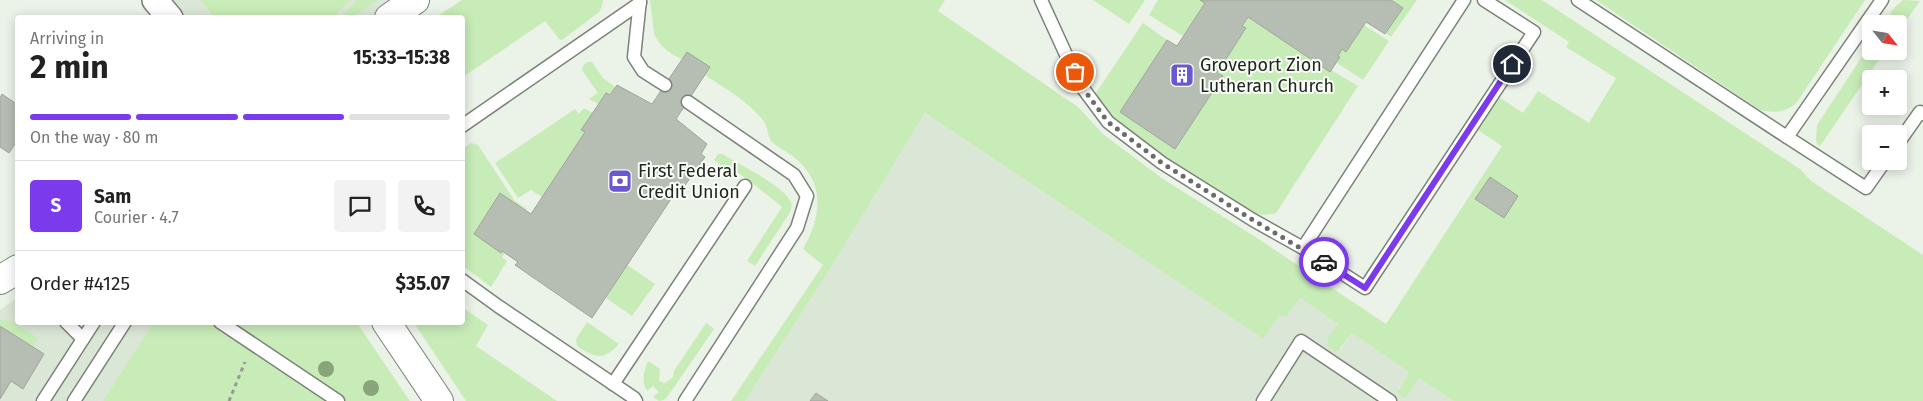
<!DOCTYPE html>
<html lang="en">
<head>
<meta charset="utf-8">
<style>
  :root { --surface:#fff; --page:#f2f2f2; --text:#222; --muted:#767676; --line:#e0e0e0; --accent:#7c3aed }
  body { margin:0; font-family:"Fira Sans",sans-serif; background:var(--page); color:var(--text); height:100vh; display:flex; flex-direction:column; font-size:19px; white-space:nowrap }
  * { box-sizing:border-box; margin:0 }
  p { font-size:16px; color:var(--muted) }
  .icon { flex:none; width:28px; height:28px; fill:none; stroke:currentColor; stroke-width:2; stroke-linecap:round; stroke-linejoin:round }
  .map { position:relative; flex:1; overflow:hidden }
  .details { position:absolute; left:15px; top:15px; width:450px; height:310px; display:flex; flex-direction:column; background:var(--surface); border-radius:5px; box-shadow:0 2px 12px #0003 }
  .details>* { flex:none }
  .needle { width:32px; rotate:120deg }
  .tools { position:absolute; left:1862px; top:15px; display:grid; gap:10px }
  .tools a { display:grid; place-items:center; width:45px; height:45px; border-radius:5px; background:var(--surface); box-shadow:0 2px 12px #0003; font-size:25px }
  .pin { position:absolute; display:grid; place-items:center; width:42px; height:42px; color:#fff; margin:-21px; border:2px solid #fff; border-radius:50%; box-shadow:0 1px 5px #0007 }
  .courier { position:absolute; display:grid; place-items:center; width:50px; height:50px; margin:-25px; border:4px solid #7c3aed; border-radius:50%; background:#fff; color:#222; box-shadow:0 1px 6px #0007 }
  .head em { font-style:normal; font-weight:700 }
  .head div { display:flex; flex-direction:column-reverse }
  .head { display:flex; align-items:center; justify-content:space-between; height:85px; padding:0 15px }
  h1 { font-size:32px; font-weight:700; line-height:38px }
  .bar { display:grid; grid-template-columns:repeat(4,1fr); gap:8px 5px; align-content:center; height:60px; padding:0 15px }
  .bar i { height:6px; border-radius:4px; background:var(--line) }
  .bar .current { background:var(--accent) }
  .bar p { grid-column:span 4 }
  .line { display:flex; align-items:center; gap:12px; padding:0 15px; border-top:1px solid var(--line) }
  .line div { flex:1 }
  .round { display:grid; place-items:center; flex:none; width:52px; height:52px; border-radius:5px; background:var(--page) }
  .map>svg:first-child { display:block }
</style>
</head>
<body>
<div class="map">
<svg width="1923" height="401" viewBox="0 0 1923 401">
  <rect width="100%" height="100%" fill="#ebf2e8"/>
  <!-- built -->
  <g fill="#dbe7d6">
    <path d="M 155,0 L 415,0 L 389,18 L 170,17 Z"/>
    <path d="M 925,113 L 1263,339 L 1279,316 L 1287,316 L 1300,298 L 1338,324 L 1327,342 L 1341,349 L 1352,333 L 1410,372 L 1399,388 L 1398,394 L 1407,396 L 1419,378 L 1453,401 L 745,401 L 830,269 Z"/>
    <path d="M 17,298 L 18,322 L 164,323 L 110,401 L 0,401 L 0,310 Z"/>
  </g>
  <!-- green -->
  <g fill="#c8ecb8">
    <path d="M 201,0 L 350,0 L 333,17 L 215,18 Z"/>
    <path d="M 357,0 L 378,0 L 352,17 L 341,17 Z"/>
    <path d="M 462,0 L 603,0 L 602,6 L 599,12 L 562,40 L 559,39 L 545,21 L 463,77 L 462,18 L 436,17 Z"/>
    <path d="M 650,0 L 945,0 L 938,11 L 1078,107 L 1104,135 L 1163,179 L 1254,236 L 1386,324 L 1502,146 L 1475,128 L 1496,95 L 1523,113 L 1538,91 L 1589,123 L 1616,78 L 1566,47 L 1569,42 L 1505,0 L 1542,0 L 1800,169 L 1811,181 L 1923,255 L 1923,401 L 1453,401 L 1419,378 L 1407,396 L 1403,398 L 1398,394 L 1398,391 L 1409,372 L 1352,333 L 1338,351 L 1334,351 L 1327,346 L 1328,338 L 1338,324 L 1300,298 L 1287,316 L 1279,316 L 1263,339 L 925,113 L 830,269 L 745,401 L 731,401 L 823,265 L 803,249 C 820,219 827,185 796,159 C 789,152 777,148 771,141 C 767,135 768,126 763,120 C 748,101 724,88 705,75 L 710,67 C 688,62 664,56 654,34 Z"/>
    <path d="M 1093,0 L 1145,0 L 1129,24 Z"/>
    <path d="M 1158,0 L 1200,0 L 1205,3 L 1183,36 L 1149,15 Z"/>
    <path d="M 1391,0 L 1417,0 L 1391,37 L 1386,33 L 1403,8 Z"/>
    <path d="M 1596,0 L 1865,0 L 1797,102 C 1786,113 1775,113 1760,110 Z"/>
    <path d="M 1903,0 L 1920,1 L 1899,31 L 1899,24 L 1884,24 L 1894,8 Z"/>
    <path d="M 1248,17 L 1330,72 L 1331,70 L 1358,86 L 1276,213 C 1264,217 1256,214 1245,209 L 1131,134 C 1117,123 1104,110 1096,93 L 1143,23 L 1167,40 L 1120,112 L 1175,148 L 1222,76 L 1217,73 L 1246,29 L 1242,26 Z"/>
    <path d="M 1364,25 L 1389,41 L 1363,80 L 1337,63 L 1340,57 L 1338,56 L 1342,49 L 1346,52 Z"/>
    <path d="M 1871,43 L 1871,51 L 1885,51 L 1820,146 L 1817,145 L 1816,140 L 1817,125 Z"/>
    <path d="M 587,62 L 592,62 L 603,78 L 615,87 L 610,95 L 606,93 L 598,104 L 589,99 L 598,93 L 582,70 L 583,66 Z"/>
    <path d="M 584,108 L 593,113 L 582,130 L 585,132 L 542,197 L 531,190 L 518,198 L 495,163 L 575,109 L 579,114 Z"/>
    <path d="M 471,143 L 478,145 L 515,201 L 527,209 L 526,211 L 500,193 L 474,234 L 501,253 L 502,251 L 505,253 L 502,257 L 507,261 L 491,287 L 463,266 L 462,149 Z"/>
    <path d="M 718,154 L 722,154 C 737,163 785,187 791,202 C 792,207 791,210 789,214 L 755,266 L 747,261 L 782,207 C 767,195 753,183 737,172 L 732,173 L 714,160 Z"/>
    <path d="M 627,265 L 655,284 L 632,316 L 606,298 Z"/>
    <path d="M 463,308 L 488,325 L 476,346 L 557,401 L 466,401 L 414,323 L 462,322 Z"/>
    <path d="M 0,320 L 10,321 L 38,338 L 33,347 L 0,326 Z"/>
    <path d="M 154,322 L 357,323 L 410,401 L 103,401 Z"/>
    <path d="M 587,322 L 619,344 C 603,361 595,358 577,346 L 576,339 Z"/>
    <path d="M 706,323 L 714,329 L 668,396 L 664,400 L 659,401 L 653,397 L 659,392 L 653,386 L 647,391 C 641,381 644,371 648,361 L 660,369 L 659,381 L 665,383 L 673,377 L 674,371 Z"/>
  </g>
  <!-- building -->
  <g fill="#b6bdb3" stroke="#9fa69c">
    <path d="M 1200,0 L 1391,0 L 1403,8 L 1385,34 L 1366,22 L 1346,52 L 1342,49 L 1338,56 L 1340,57 L 1330,72 L 1248,17 L 1242,26 L 1246,28 L 1217,73 L 1223,76 L 1175,149 L 1120,112 L 1167,40 L 1177,46 L 1205,3 Z"/>
    <path d="M 687,52 L 710,67 L 676,119 L 707,144 L 701,154 L 705,157 L 678,195 L 675,193 L 592,318 L 515,265 L 518,262 L 502,251 L 501,253 L 474,234 L 500,193 L 531,214 L 585,132 L 581,130 L 606,93 L 610,95 L 617,85 L 652,104 Z"/>
    <path d="M 2,94 L 15,103 L 18,100 L 18,146 L 15,144 L 9,153 L 0,147 L 0,98 Z"/>
    <path d="M 1490,177 L 1518,196 L 1504,218 L 1475,199 Z"/>
    <path d="M 0,326 L 44,354 L 23,389 L 11,381 L 0,399 Z"/>
    <path d="M 816,393 L 828,401 L 810,401 Z"/>
  </g>
  <g fill="none" stroke-linecap="round" stroke-linejoin="round">
    <!-- lane casing -->
    <g stroke="#7c8279" stroke-width="15">
      <g id="lane">
        <path d="M 640,0 L 634,57 L 643,71 L 665,85"/>
        <path d="M 1041,0 L 1079,83 L 1108,122 L 1162,163 L 1253,220 L 1303,248 L 1365,288 L 1534,32 L 1484,0"/>
        <path d="M 1578,0 L 1787,137 L 1882,0"/>
        <path d="M 462,126 L 640,3"/>
        <path d="M 1787,137 L 1866,188 L 1885,161"/>
        <path d="M 1899,142 L 1920,112 L 1923,114"/>
        <path d="M 1303,248 L 1464,0"/>
        <path d="M 462,280 L 498,306 L 634,398 L 636,401"/>
        <path d="M 66,322 L 83,339"/>
        <path d="M 220,322 L 338,401"/>
        <path d="M 613,384 L 745,186"/>
        <path d="M 43,401 L 94,322"/>
        <path d="M 74,401 L 125,322"/>
        <path d="M 685,401 L 797,228 L 807,196 L 794,175 L 688,102"/>
        <path d="M 1263,401 L 1301,341 L 1390,401"/>
      </g>
    </g>
    <!-- street casing -->
    <g stroke="#7c8279" stroke-width="28">
      <path id="street" d="M 155,0 L 170,18"/>
    </g>
    <!-- secondary casing -->
    <g stroke="#7c8279" stroke-width="30">
      <path id="secondary" d="M 386,322 L 439,401"/>
    </g>
    <!-- primary casing -->
    <g stroke="#7c8279" stroke-width="30">
      <g id="primary">
        <path d="M 389,18 L 415,0"/>
        <path d="M 0,280 L 18,269"/>
      </g>
    </g>
    <!-- path -->
    <path stroke="#959a92" stroke-width="3" stroke-dasharray="4 4" stroke-linecap="butt" d="M 229,401 L 245,362"/>
    <!-- lane -->
    <use href="#lane" stroke="#fff" stroke-width="12"/>
    <!-- street -->
    <use href="#street" stroke="#fff" stroke-width="25"/>
    <!-- secondary -->
    <use href="#secondary" stroke="#fff" stroke-width="28"/>
    <!-- primary -->
    <use href="#primary" stroke="#fff" stroke-width="28"/>
  </g>
  <!-- trees -->
  <g fill="#88a479">
    <circle cx="326" cy="369" r="8"/>
    <circle cx="371" cy="388" r="8"/>
  </g>
  <g fill="none" stroke-linecap="round" stroke-linejoin="round">
    <!-- done -->
    <path stroke="#696d67" stroke-width="5" stroke-dasharray="0 9" d="M 1075,72 L 1079,83 L 1108,122 L 1162,163 L 1253,220 L 1324,262"/>
    <!-- route -->
    <path stroke="#7c3aed" stroke-width="6" d="M 1324,262 L 1365,288 L 1512,64"/>
  </g>
  <!-- icons -->
  <defs>
    <g id="building-square" transform="scale(1.25)"><rect x="-9" y="-9" width="18" height="18" rx="4" fill="#6b58d1" stroke="#f9fff6"/><path d="M-4-6H4V6H1V3H-1V6H-4ZM-2.5-4.3h1.7v1.8h-1.7ZM.8-4.3h1.7v1.8H.8ZM-2.5-1h1.7V.8h-1.7ZM.8-1h1.7V.8H.8Z" fill="#fff"/></g>
    <g id="bank-square" transform="scale(1.25)"><rect x="-9" y="-9" width="18" height="18" rx="4" fill="#6b58d1" stroke="#f9fff6"/><path d="M-6-4H6V4H-6ZM0-2.3a2.3 2.3 0 1 0 0 4.6a2.3 2.3 0 1 0 0-4.6Z" fill="#fff"/></g>
  </defs>
  <g fill-rule="evenodd">
    <use href="#building-square" x="1182" y="75"/>
    <use href="#bank-square" x="620" y="181"/>
  </g>
  <g text-anchor="middle" stroke-width="4" stroke-linejoin="round" paint-order="stroke">
    <!-- poi labels -->
    <g font-size="18" fill="#232622" stroke="#f9fff6" text-anchor="start">
      <text x="1200" y="71">Groveport Zion<tspan x="1200" dy="21">Lutheran Church</tspan></text>
      <text x="638" y="177">First Federal<tspan x="638" dy="21">Credit Union</tspan></text>
    </g>
  </g>
</svg>
<div class="tools">
<a><svg class="needle" viewBox="-14 -14 28 28"><path d="M0-13l5 13h-10z" fill="#e53935"/><path d="M0 13l5-13h-10z" fill="#767676"/></svg></a>
<a>+</a>
<a>−</a>
</div>
<div class="pin" style="left:1075px;top:72px;background:#ea580c"><svg class="icon" aria-label="bag" viewBox="0 0 24 24"><path d="M5 8h14l-1 12H6zM9 8a3 3 0 0 1 6 0"/></svg></div>
<div class="pin" style="left:1512px;top:64px;background:#1f2937"><svg class="icon" aria-label="home" viewBox="0 0 24 24"><path d="M3 11l9-7 9 7M6 9v11h12V9"/></svg></div>
<div class="courier" style="left:1324px;top:262px"><svg class="icon" aria-label="car" viewBox="0 0 24 24"><path d="M5 17H2v-5l4-1 3-4h7l3 4 3 1v5h-3M9 17h6M6 11h13"/><circle cx="7" cy="17" r="2"/><circle cx="17" cy="17" r="2"/></svg></div>
<section class="details">
<div class="head"><div><h1>2 min</h1><p>Arriving in</p></div><em>15:33–15:38</em></div>
<div class="bar"><i class="current"></i><i class="current"></i><i class="current"></i><i></i><p>On the way · 80 m</p></div>
<div class="line" style="height:90px"><b class="round" style="background:var(--accent);color:#fff">S</b><div><b>Sam</b><p>Courier · 4.7</p></div><a class="round"><svg class="icon" aria-label="chat" viewBox="0 0 24 24"><path d="M4 5h16v11H9l-5 4z"/></svg></a><a class="round"><svg class="icon" aria-label="phone" viewBox="0 0 24 24"><path d="M5 4h4l2 5-3 2q2 4 5 5l2-3 5 2v4C11 20 4 13 5 4z"/></svg></a></div>
<div class="line" style="height:65px"><div>Order #4125</div><b>$35.07</b></div>
</section>
</div>
</body>
</html>
